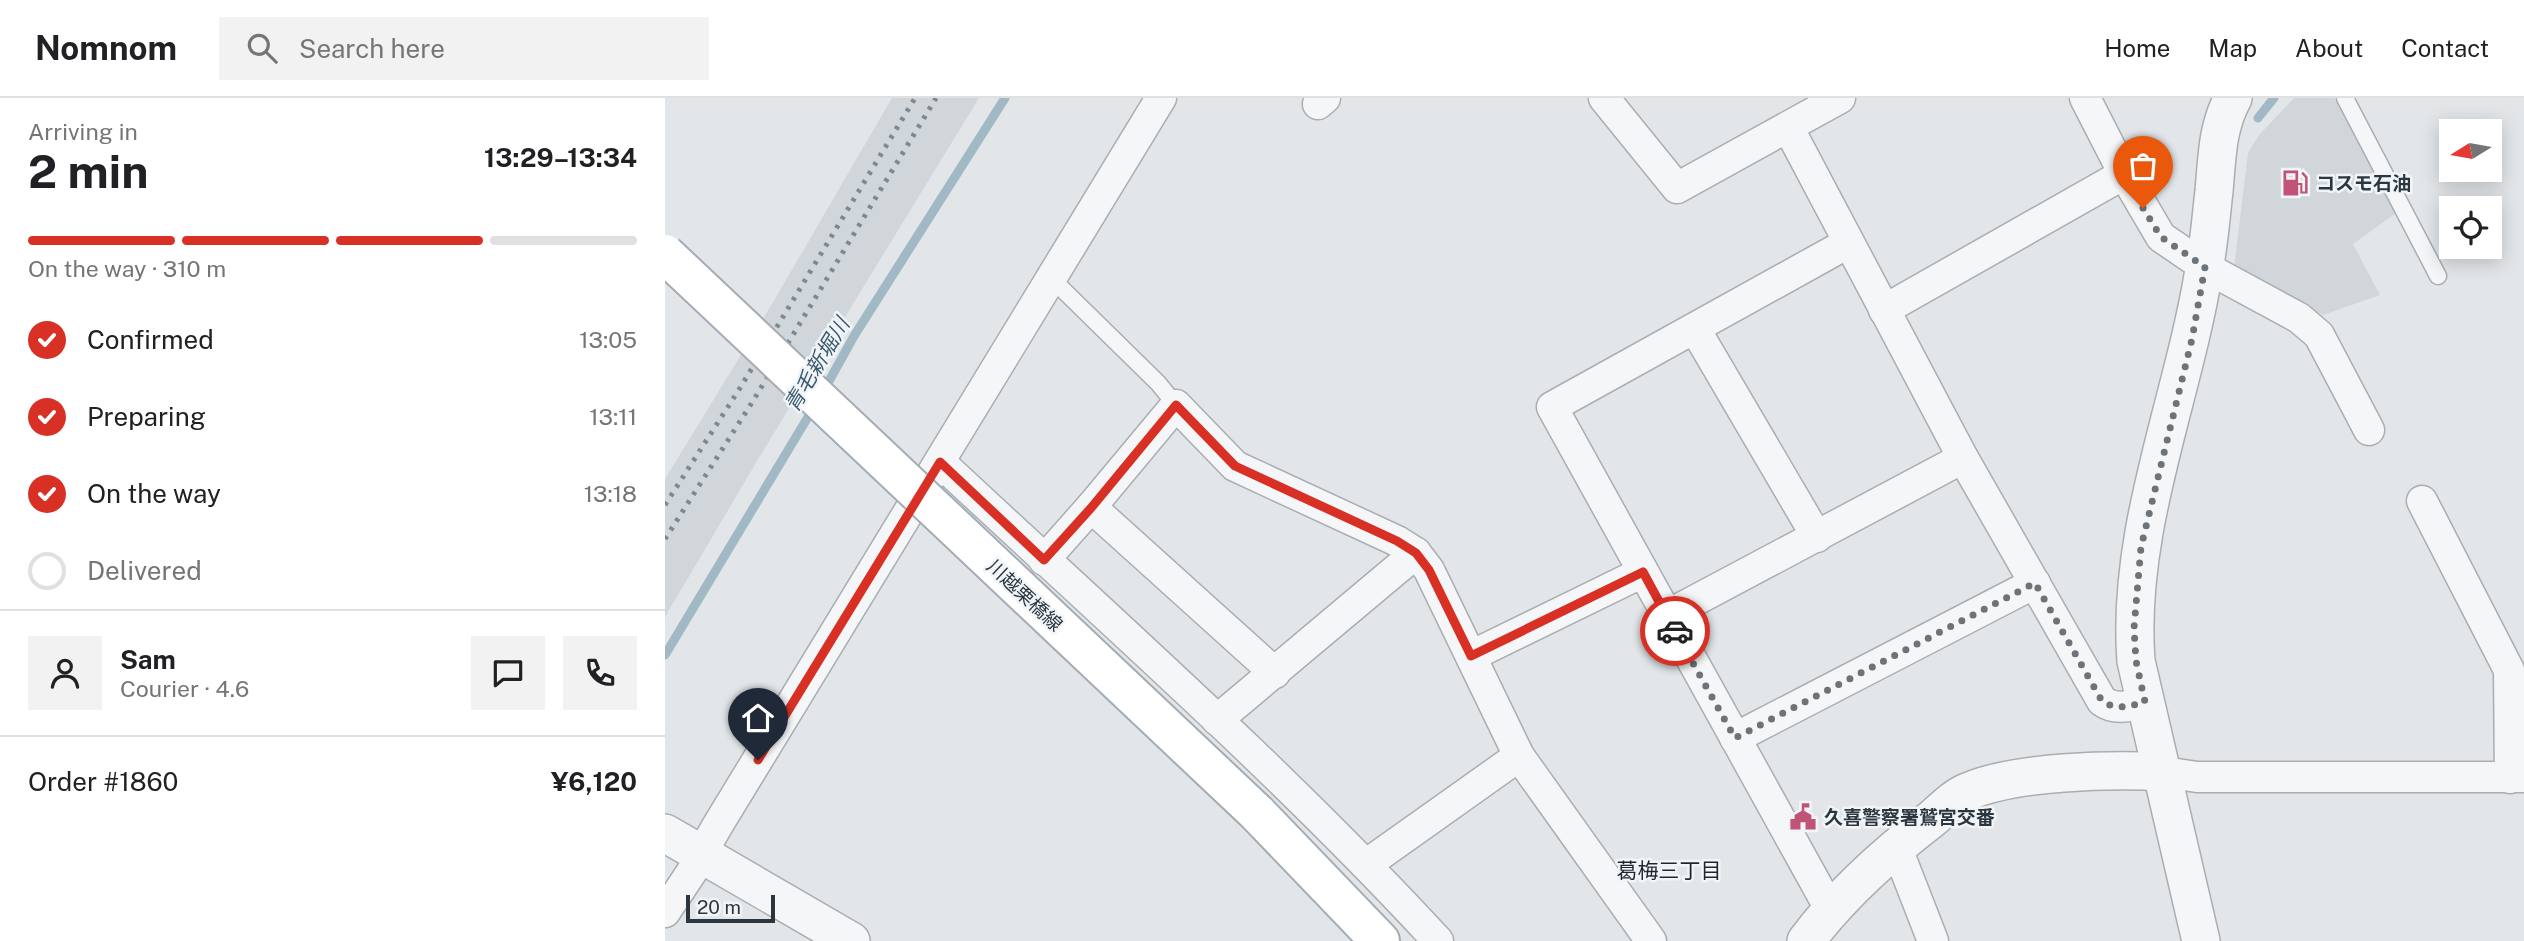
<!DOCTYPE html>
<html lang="en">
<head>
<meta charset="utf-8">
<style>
  :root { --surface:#fff; --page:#f2f2f2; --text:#202124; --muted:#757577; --line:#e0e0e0; --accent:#d93025 }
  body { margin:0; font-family:"Public Sans","Noto Sans JP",sans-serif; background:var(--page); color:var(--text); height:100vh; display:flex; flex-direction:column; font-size:26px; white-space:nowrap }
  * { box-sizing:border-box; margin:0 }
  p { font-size:23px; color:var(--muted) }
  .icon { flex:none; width:38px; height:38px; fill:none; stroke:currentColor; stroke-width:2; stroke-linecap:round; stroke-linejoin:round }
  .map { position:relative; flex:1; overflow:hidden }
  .drawer { display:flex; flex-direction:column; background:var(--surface); width:665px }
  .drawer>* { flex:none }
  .needle { width:46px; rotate:259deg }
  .controls { position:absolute; left:1774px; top:21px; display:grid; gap:14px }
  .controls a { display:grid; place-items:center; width:63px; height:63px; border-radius:0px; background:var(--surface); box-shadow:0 4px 18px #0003; font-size:35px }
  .scale { position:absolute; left:21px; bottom:18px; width:89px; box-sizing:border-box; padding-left:7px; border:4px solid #2c363f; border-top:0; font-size:19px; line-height:24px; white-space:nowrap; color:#2c363f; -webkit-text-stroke:5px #f2f5f7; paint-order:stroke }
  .pin { position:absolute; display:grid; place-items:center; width:60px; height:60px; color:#fff; margin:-72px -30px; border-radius:50% 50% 50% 0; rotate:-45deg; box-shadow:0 0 7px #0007 }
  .pin .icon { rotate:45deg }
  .courier { position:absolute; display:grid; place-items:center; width:70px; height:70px; margin:-35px; border:5px solid #d93025; border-radius:50%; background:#fff; color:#222; box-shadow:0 2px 9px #0007 }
  .overview em { font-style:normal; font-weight:700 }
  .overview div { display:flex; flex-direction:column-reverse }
  .overview { display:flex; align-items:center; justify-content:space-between; height:119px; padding:0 28px }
  h1 { font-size:46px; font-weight:700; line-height:52px }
  .bar { display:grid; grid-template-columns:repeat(4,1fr); gap:10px 7px; align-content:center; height:84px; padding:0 28px }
  .bar i { height:9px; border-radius:5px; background:var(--line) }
  .bar .current { background:var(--accent) }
  .bar p { grid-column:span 4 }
  .line { display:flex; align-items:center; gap:18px; padding:0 28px; border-top:2px solid var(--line) }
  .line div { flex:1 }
  .round { display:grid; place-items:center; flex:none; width:74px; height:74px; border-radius:0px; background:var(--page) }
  ol { padding:0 28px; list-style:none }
  li { display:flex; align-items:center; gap:21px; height:77px }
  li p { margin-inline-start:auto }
  li .icon { padding:7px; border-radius:50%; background:var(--accent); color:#fff; stroke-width:4 }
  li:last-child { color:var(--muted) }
  li i { width:38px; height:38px; border:4px solid var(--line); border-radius:50% }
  header { display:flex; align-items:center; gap:42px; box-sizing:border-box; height:98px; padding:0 35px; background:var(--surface); border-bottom:2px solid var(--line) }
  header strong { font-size:33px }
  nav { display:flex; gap:38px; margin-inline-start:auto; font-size:24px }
  .search { width:490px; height:63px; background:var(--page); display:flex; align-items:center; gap:18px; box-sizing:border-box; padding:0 24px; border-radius:0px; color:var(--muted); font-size:26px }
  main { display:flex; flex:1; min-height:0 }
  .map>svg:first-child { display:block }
</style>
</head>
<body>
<header>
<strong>Nomnom</strong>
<div class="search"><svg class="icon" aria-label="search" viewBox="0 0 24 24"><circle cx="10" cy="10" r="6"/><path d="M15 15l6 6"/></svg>Search here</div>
<nav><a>Home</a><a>Map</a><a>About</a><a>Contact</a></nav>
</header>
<main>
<section class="drawer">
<div class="overview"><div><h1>2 min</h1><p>Arriving in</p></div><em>13:29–13:34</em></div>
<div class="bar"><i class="current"></i><i class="current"></i><i class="current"></i><i></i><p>On the way · 310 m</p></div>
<ol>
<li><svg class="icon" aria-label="check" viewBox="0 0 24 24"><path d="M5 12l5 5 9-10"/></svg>Confirmed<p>13:05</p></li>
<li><svg class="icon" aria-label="check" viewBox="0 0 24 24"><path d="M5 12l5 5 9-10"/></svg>Preparing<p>13:11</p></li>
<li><svg class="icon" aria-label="check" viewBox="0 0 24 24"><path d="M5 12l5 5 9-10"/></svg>On the way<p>13:18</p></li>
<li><i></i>Delivered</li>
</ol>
<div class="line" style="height:126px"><a class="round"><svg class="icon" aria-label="person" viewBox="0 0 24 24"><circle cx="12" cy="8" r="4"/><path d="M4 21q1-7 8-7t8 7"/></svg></a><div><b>Sam</b><p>Courier · 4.6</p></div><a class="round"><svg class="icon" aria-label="chat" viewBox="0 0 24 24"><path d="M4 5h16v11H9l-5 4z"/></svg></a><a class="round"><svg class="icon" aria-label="phone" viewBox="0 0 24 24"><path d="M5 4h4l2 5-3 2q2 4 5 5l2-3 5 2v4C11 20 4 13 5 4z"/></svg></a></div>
<div class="line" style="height:91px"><div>Order #1860</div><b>¥6,120</b></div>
</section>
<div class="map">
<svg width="1859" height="843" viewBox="0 0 1859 843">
  <rect width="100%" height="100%" fill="#e2e6e9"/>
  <!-- built -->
  <g fill="#d1d6db">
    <path d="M 227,0 L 314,0 L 95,358 L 0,519 L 0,381 L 107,206 Z"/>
    <path d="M 1629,0 L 1669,0 L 1731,115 L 1688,146 L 1715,197 L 1658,217 L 1569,170 L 1583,55 L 1594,37 Z"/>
  </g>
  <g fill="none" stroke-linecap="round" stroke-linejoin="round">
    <!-- stream -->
    <g stroke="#a1b8c5" stroke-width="9">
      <path d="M 1593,20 L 1609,0"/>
      <path d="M 158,294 L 189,238 L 340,0"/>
      <path d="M 0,557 L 149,309"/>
    </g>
    <!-- service casing -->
    <g stroke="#a8aeb3" stroke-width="19">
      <g id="service">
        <path d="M 1680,0 L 1773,178"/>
        <path d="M 387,181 L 493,285 L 511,307"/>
      </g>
    </g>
    <!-- minor casing -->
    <g stroke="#a8aeb3" stroke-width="33">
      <g id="minor">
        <path d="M 939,0 L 1012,90 L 1175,0"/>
        <path d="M 1420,0 L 1459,76 L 1496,139 L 1540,169 L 1634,220 L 1654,237 L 1704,332"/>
        <path d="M 653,6 L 660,0"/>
        <path d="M 1123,29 L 1298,360 L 1437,603 C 1451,613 1465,608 1480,604"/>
        <path d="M 1219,212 L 1459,76"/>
        <path d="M 1030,231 L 1152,439"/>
        <path d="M 275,364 C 443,521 617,674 773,843"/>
        <path d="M 1757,403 L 1844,572 L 1845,680"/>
        <path d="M 426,409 L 610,575"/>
        <path d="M 379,462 L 426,409 L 511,307 L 570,368 L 732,443 L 751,455 L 764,472 L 854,658 L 986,843"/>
        <path d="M 1001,518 L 1298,360"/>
        <path d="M 806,558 L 978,474"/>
        <path d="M 552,622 L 751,455"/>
        <path d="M 1070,640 L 1370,485"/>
        <path d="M 1499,674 L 1532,679 L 1859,679"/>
        <path d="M 1231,748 L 1268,843"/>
        <path d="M 702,766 L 854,658"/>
        <path d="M 1165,811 L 887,309 L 1183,145"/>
        <path d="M 0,814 L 26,775 L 51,730 L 496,0"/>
      </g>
    </g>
    <!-- tertiary casing -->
    <g stroke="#a8aeb3" stroke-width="40">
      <g id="tertiary">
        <path d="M 0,735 L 186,843"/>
        <path d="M 1141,843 C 1177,795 1221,756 1268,720 C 1278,711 1290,699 1302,694 C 1350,673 1446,671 1499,674"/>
        <path d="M 1536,843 L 1471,563 C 1461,430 1518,302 1539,172 C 1544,146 1546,119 1549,93 C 1552,60 1552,29 1568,0"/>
      </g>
    </g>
    <!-- primary casing -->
    <g stroke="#a3acb4" stroke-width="42">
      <path id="primary" d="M 592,715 L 715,843"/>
    </g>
    <!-- service -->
    <use href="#service" stroke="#f5f6f8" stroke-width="16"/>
    <!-- minor -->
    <use href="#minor" stroke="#f5f6f8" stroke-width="30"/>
    <!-- tertiary -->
    <use href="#tertiary" stroke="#f5f6f8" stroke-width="37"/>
    <!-- primary -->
    <use href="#primary" stroke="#fff" stroke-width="38"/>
    <!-- rail -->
    <g stroke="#7d8891" stroke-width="5" stroke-dasharray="3.5 7" stroke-linecap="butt">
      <path d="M 0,407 L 75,290 L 250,0"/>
      <path d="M 0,441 L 88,303 L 271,0"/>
    </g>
    <!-- primary-bridge casing -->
    <g stroke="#a3acb4" stroke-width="42" stroke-linecap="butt">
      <path id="primary-bridge" d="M 0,156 L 592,715"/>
    </g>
    <!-- primary-bridge -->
    <use href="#primary-bridge" stroke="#fff" stroke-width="38"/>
  </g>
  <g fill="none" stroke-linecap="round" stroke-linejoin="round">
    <!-- done -->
    <path stroke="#6c747a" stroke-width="7" stroke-dasharray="0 12.6" d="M 1010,533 L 1070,640 L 1370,485 L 1437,603 C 1451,613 1465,608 1480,604 L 1471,563 L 1469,530 L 1476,449 L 1527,241 L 1540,169 L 1496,139 L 1478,110"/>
    <!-- route -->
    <path stroke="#d93025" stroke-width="9" d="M 93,662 L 275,364 L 379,462 L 426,410 L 511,307 L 570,368 L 732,443 L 751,455 L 764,472 L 806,558 L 978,474 L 1010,533"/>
  </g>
  <!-- icons -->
  <defs>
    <g id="fuel-bare" transform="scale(2.1)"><path d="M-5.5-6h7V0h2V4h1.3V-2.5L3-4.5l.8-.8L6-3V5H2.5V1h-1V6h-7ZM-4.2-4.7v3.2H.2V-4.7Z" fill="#c15476" stroke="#f2f5f7" stroke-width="2.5" paint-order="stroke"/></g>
    <g id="civic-bare" transform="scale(2.1)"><path d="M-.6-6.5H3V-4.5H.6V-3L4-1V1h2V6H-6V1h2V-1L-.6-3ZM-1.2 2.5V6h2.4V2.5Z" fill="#c15476" stroke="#f2f5f7" stroke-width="2.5" paint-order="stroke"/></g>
  </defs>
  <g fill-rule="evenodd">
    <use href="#fuel-bare" x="1630" y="85"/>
    <use href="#civic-bare" x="1138" y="719"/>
  </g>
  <g text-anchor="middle" stroke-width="5" stroke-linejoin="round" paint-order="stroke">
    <!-- poi labels -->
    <g font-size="19" font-weight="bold" fill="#2c363f" stroke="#f2f5f7" text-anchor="start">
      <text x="1651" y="92">コスモ石油</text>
      <text x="1159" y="726">久喜警察署鷲宮交番</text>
    </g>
    <!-- street labels -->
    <g font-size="19" fill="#2c363f" stroke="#f2f5f7">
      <text transform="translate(360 497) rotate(43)" y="7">川越栗橋線</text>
    </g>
    <!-- water labels -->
    <g font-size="21" font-style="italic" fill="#3a5a6f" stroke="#f2f5f7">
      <text transform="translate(152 267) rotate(-59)" y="7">青毛新堀川</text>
    </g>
    <!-- neighbourhood labels -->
    <g font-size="21" fill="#1e2730" stroke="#f2f5f7">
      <text x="1004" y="780">葛梅三丁目</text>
    </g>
  </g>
</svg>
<div class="controls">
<a><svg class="needle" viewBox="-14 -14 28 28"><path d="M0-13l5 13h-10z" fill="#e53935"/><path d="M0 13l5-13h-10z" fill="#757577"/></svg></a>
<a><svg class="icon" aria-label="locate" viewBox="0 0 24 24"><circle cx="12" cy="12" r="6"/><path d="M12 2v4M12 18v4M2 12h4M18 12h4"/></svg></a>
</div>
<div class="scale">20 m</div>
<div class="pin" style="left:1478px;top:110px;background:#ea580c"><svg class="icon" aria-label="bag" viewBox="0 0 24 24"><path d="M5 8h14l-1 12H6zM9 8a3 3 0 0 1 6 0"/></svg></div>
<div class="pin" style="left:93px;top:662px;background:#1f2937"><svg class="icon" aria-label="home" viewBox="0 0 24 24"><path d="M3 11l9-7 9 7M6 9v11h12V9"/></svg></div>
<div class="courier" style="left:1010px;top:533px"><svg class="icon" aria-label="car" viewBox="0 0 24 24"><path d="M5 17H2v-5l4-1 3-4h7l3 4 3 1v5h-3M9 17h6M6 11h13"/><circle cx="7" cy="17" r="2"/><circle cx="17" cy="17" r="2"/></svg></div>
</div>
</main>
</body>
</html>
